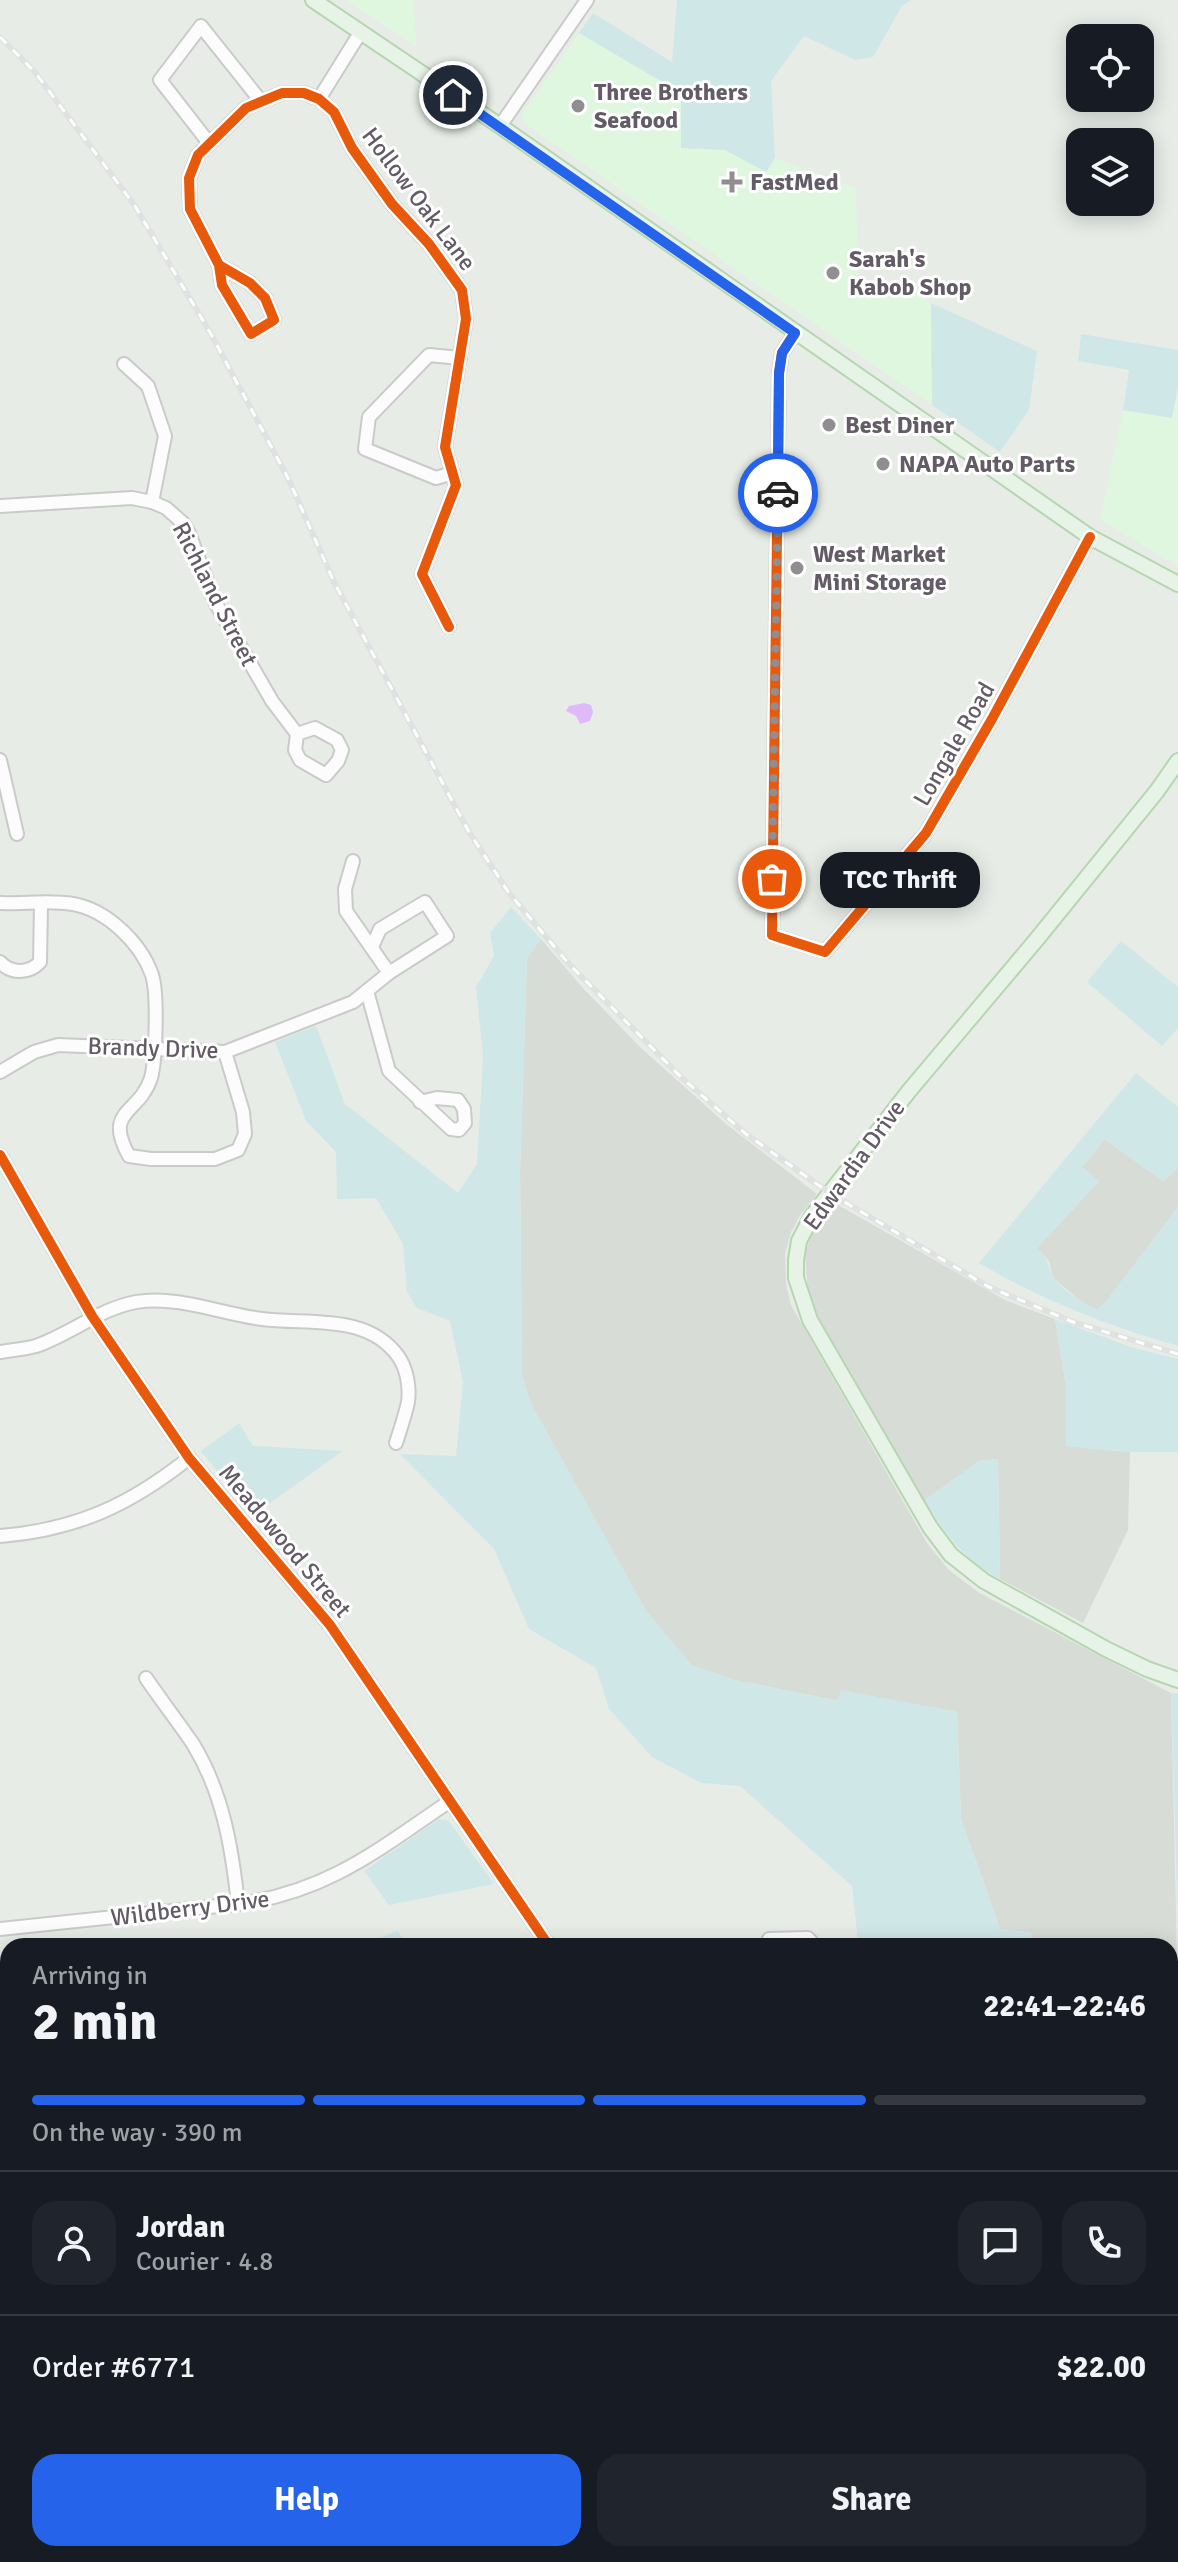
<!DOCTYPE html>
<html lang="en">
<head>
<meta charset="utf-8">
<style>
  :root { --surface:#171b24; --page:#20242c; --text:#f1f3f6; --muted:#9ea1a6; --line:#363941; --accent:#2563eb }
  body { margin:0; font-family:Signika,sans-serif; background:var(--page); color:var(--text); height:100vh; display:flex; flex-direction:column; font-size:30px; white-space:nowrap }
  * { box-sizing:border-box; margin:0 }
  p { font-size:26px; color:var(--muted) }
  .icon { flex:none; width:44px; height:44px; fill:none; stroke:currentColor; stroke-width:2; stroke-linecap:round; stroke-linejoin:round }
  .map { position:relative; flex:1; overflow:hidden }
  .side { position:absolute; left:0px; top:1938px; width:1178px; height:624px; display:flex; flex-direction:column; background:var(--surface); border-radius:24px 24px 0 0; box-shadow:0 4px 20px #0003 }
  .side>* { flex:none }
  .tools { position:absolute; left:1066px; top:24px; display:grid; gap:16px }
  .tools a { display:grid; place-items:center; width:88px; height:88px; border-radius:16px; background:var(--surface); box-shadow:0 4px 20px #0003; font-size:40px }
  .pin { position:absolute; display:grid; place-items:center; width:68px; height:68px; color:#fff; margin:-34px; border:4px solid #fff; border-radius:50%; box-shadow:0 2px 8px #0007 }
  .courier { position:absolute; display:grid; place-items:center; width:80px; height:80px; margin:-40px; border:6px solid #2563eb; border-radius:50%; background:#fff; color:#222; box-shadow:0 2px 10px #0007 }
  .bubble { position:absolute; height:56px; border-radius:24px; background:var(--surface); box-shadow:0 4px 20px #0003; font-size:26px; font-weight:800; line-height:56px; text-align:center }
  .headline em { font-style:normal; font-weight:800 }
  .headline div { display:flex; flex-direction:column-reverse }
  .headline { display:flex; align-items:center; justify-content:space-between; height:136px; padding:0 32px }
  h1 { font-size:52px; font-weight:800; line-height:60px }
  .bar { display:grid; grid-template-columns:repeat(4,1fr); gap:12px 8px; align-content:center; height:96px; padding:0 32px }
  .bar i { height:10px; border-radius:6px; background:var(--line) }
  .bar .current { background:var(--accent) }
  .bar p { grid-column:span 4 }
  .line { display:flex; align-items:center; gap:20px; padding:0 32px; border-top:2px solid var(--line) }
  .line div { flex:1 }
  .round { display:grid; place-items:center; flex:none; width:84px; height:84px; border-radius:24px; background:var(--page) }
  .button { display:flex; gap:16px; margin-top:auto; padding:16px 32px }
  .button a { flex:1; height:92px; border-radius:24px; background:var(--accent); color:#fff; font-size:32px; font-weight:800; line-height:92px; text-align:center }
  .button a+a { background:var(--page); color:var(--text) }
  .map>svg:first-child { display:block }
</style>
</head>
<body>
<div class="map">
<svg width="1178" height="2562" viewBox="0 0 1178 2562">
  <rect width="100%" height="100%" fill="#e7ede6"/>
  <!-- commercial -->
  <g fill="#e0f7df">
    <path d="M 346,0 L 414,0 L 416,46 L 352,4 Z"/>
    <path d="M 579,33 L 682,93 L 681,148 L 725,150 L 766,172 L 775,158 L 856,188 L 858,284 L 906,282 L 931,303 L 932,405 L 524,123 L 523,113 Z"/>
    <path d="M 1178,386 L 1178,566 L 1100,519 L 1123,410 L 1171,418 Z"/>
    <path d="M 1170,2368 L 1178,2393 L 1178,2457 L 1170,2459 Z"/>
    <path d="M 1178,2510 L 1178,2562 L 1049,2562 L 1065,2554 L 1170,2554 L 1170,2513 Z"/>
    <path d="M 166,2554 L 359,2554 L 355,2562 L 166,2562 Z"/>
    <path d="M 420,2554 L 518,2554 L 537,2562 L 416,2562 Z"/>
    <path d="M 543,2554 L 944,2554 L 940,2562 L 543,2562 Z"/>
  </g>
  <!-- industrial -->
  <g fill="#d7ddd6">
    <path d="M 541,939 L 582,987 L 640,1047 L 726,1124 L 817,1194 L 801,1214 L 791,1232 L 785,1254 L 786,1284 L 791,1305 L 927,1543 L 949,1570 L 978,1592 L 1171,1693 L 1178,2000 L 1170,2000 L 1170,1946 L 1032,1946 L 1031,1933 L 1000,1929 L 961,1819 L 957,1712 L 841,1691 L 839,1701 L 735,1680 L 692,1666 L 647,1613 L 530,1402 L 522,1375 L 520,1171 L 527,958 Z"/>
    <path d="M 1105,1139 L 1163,1181 L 1178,1168 L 1178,1207 L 1105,1303 L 1098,1309 L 1089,1308 L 1053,1278 L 1049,1261 L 1037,1248 L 1098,1182 L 1082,1167 Z"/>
    <path d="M 833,1202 L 1005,1300 L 1055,1319 L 1066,1386 L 1066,1446 L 1130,1452 L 1128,1530 L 1083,1623 L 1000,1579 L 998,1459 L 979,1461 L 924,1501 L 816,1313 L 808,1292 L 805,1253 L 812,1234 Z"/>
  </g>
  <!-- green -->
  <g fill="#d0e7e8">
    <path d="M 677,0 L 911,0 L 902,6 L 873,57 L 855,60 L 804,36 L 771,81 L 775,158 L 766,172 L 725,150 L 681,148 L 681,93 L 579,33 L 593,13 L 672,62 Z"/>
    <path d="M 931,303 L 1037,351 L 1029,410 L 1000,452 L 932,405 Z"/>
    <path d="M 1081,334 L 1178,350 L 1178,386 L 1172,418 L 1123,410 L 1129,370 L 1078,361 Z"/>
    <path d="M 511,907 L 541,939 L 527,958 L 520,1171 L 522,1375 L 530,1402 L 647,1612 L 692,1665 L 735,1680 L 838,1701 L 841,1690 L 957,1712 L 961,1819 L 1000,1929 L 1031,1933 L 1032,1946 L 935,1946 L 927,1938 L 858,1942 L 852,1886 L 740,1786 L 701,1783 L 652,1757 L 609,1709 L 596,1668 L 529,1629 L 494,1549 L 400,1454 L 456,1456 L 463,1382 L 450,1321 L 417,1308 L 407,1292 L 403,1244 L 376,1198 L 337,1199 L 336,1152 L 306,1121 L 275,1042 L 316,1026 L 345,1104 L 458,1193 L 477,1164 L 483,1056 L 476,987 L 494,956 L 490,933 Z"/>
    <path d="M 1121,941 L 1178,987 L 1178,1028 L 1162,1046 L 1087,982 Z"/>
    <path d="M 1136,1073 L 1178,1107 L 1178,1168 L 1163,1181 L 1105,1139 L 1082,1167 L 1099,1181 L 1037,1248 C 1050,1262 1046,1260 1052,1275 C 1056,1285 1087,1307 1098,1309 L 1105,1303 L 1178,1207 L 1178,1346 C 1109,1326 1041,1300 979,1263 Z"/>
    <path d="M 1055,1319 L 1131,1347 L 1178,1359 L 1178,1452 L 1130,1452 L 1066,1446 L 1066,1386 Z"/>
    <path d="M 239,1423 L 253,1446 L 343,1451 L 253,1515 L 201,1451 Z"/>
    <path d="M 998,1459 L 1000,1579 C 965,1561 945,1533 924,1501 L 979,1461 Z"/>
    <path d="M 1171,1693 L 1178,1693 L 1178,1926 Z"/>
    <path d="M 439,1819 L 449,1821 L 494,1884 L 389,1905 L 364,1871 Z"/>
    <path d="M 398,1930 L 405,1946 L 364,1946 Z"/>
    <path d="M 1170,2163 L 1178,2170 L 1178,2393 L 1170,2368 Z"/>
    <path d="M 359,2554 L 420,2554 L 416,2562 L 355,2562 Z"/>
    <path d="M 1054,2554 L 1095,2554 L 1078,2562 L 1039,2562 Z"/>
  </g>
  <!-- water -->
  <path fill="#dfbaf8" d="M 584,703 L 591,705 L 593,712 L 590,721 L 580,724 L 576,716 L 566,711 L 569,706 Z"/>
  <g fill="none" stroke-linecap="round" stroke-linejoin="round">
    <!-- minor casing -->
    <g stroke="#cacaca" stroke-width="16">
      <g id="minor">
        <path d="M 319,99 L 360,33"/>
        <path d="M 500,126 L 587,0"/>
        <path d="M 209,143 L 160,80 L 201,26 L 260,100"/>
        <path d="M 219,265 L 222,285 L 251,334 L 274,320 L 265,298 L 250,283 L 219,265 L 190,209 L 189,178 L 198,155 L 246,108 L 282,93 L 304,93 L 319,99 L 334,112 L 352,148 L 392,204 L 429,244 L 462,290 L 466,319 L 445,447 L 456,485 L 422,574 L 449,627"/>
        <path d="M 795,333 L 782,353 L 779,373 L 772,935 L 825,952 L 926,833 L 992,719 L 1090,537"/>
        <path d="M 124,364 L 148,386 L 165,436 L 152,502"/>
        <path d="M 453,473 L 436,478 L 365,449 L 369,417 L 429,355 L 460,358"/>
        <path d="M 0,506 L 132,498 L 152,502 L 166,508 L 183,523 L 189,533 L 215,602 L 272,701 L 297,734"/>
        <path d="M 315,728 L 337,740 L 342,750 L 338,761 L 326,775 L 300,760 L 295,750 L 297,734 Z"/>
        <path d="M 0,760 L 17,834"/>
        <path d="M 353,861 L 345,889 L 346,911 L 389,973"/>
        <path d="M 0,903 C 23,904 50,900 73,904 C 107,910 141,943 152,975 C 158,993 156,1059 151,1078 C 139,1115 103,1109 129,1156 L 151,1159 L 215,1159 L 238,1150 L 245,1134 L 243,1112 L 225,1052"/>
        <path d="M 0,962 C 11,974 29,974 40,962 L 41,904"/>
        <path d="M 367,991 L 389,1071 L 451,1129 L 459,1130 L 465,1123 L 464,1109 L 458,1100 L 437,1098 L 420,1102"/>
        <path d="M 0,1072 L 34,1052 L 58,1045 L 225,1052 L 353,1002 L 389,973 L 447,936 L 425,902 L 380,929 L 372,947"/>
        <path d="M 0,1155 L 92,1316 L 189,1458 L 330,1625 L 549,1946"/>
        <path d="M 0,1352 C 12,1350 25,1349 36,1346 C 71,1334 99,1309 136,1302 C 178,1295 221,1314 262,1319 C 308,1325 367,1313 398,1356 C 407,1369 410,1387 408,1402 C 405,1416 400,1430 396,1443"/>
        <path d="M 0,1536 C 76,1530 130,1505 189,1458"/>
        <path d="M 146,1678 C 161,1700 178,1722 193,1744 C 223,1793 232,1848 238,1904"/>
        <path d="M 0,1929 L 238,1904 C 327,1892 378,1850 450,1801"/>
        <path d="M 769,1939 L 808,1938 L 815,1946"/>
        <path d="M 0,2489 L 8,2481"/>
        <path d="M 0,2521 L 8,2529"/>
        <path d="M 32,2554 L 38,2562"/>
      </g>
    </g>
    <!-- major casing -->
    <g stroke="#b6d6b2" stroke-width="18">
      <g id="major">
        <path d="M 313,0 L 500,126 L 1090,537 L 1178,584"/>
        <path d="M 1178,761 L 1157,791 L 1037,939 L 909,1091 L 812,1216 L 799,1241 L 796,1260 L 796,1278 L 810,1320 L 930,1527 L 951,1555 L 984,1581 L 1106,1649 L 1147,1669 L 1178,1680"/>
      </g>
    </g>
    <!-- highway casing -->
    <g stroke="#9ac593" stroke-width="22">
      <g id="highway">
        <path d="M 1170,2471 L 1178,2469"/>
        <path d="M 1170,2498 L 1178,2495"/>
        <path d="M 972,2562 L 986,2554"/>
        <path d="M 1025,2562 L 1039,2554"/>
      </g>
    </g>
    <!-- minor -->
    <use href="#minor" stroke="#fbfcfb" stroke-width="12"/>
    <!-- major -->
    <use href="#major" stroke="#e8f3e8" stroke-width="14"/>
    <!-- highway -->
    <use href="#highway" stroke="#e2f0e1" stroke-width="18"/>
    <!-- rail casing -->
    <g stroke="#e0e1e1" stroke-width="6">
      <path id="rail" d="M 0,37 L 34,71 L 135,206 L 212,336 L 288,478 L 334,582 L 469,832 L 509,893 L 569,964 L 682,1078 L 746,1134 L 831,1194 L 989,1287 L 1073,1322 L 1178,1354"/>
    </g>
    <!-- rail -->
    <use href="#rail" stroke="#fff" stroke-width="3" stroke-dasharray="9" stroke-linecap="butt"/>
    <!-- cycleway casing -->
    <g stroke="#fff" stroke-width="15">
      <g id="cycleway">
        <path d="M 219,265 L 222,285 L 251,334 L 274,320 L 265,298 L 250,283 L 219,265 L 190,209 L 189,178 L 198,155 L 246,108 L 282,93 L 304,93 L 319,99 L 334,112 L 352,148 L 392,204 L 429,244 L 462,290 L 466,319 L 445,447 L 456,485 L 422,574 L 449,627"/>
        <path d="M 795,333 L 782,353 L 779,373 L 772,935 L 825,952 L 926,833 L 992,719 L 1090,537"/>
        <path d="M 0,1155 L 92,1316 L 189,1458 L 330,1625 L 549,1946"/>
      </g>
    </g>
    <!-- cycleway -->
    <use href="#cycleway" stroke="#e8590c" stroke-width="10"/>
  </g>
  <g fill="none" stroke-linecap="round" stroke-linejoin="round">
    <!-- done -->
    <path stroke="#918e92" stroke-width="8" stroke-dasharray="0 14.4" d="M 772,879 L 778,493"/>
    <!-- route -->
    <path stroke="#2563eb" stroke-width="10" d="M 453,95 L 795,333 L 782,353 L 779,373 L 778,493"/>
  </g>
  <!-- markers -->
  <g fill="#918e92" stroke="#fff" stroke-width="3">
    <circle cx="578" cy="106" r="8"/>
    <path d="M728 170h8v8h8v8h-8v8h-8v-8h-8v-8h8z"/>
    <circle cx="833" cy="273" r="8"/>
    <circle cx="829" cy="425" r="8"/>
    <circle cx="883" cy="464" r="8"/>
    <circle cx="797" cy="568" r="8"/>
  </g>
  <g text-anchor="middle" stroke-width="6" stroke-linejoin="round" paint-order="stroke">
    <!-- poi labels -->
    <g font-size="24" font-weight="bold" fill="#635b65" stroke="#fff" text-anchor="start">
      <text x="594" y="100">Three Brothers<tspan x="594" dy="28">Seafood</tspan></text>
      <text x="750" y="190">FastMed</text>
      <text x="849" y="267">Sarah's<tspan x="849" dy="28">Kabob Shop</tspan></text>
      <text x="845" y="433">Best Diner</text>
      <text x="899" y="472">NAPA Auto Parts</text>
      <text x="813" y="562">West Market<tspan x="813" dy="28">Mini Storage</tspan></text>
    </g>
    <!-- street labels -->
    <g font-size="24" fill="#635b65" stroke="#fff">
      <text transform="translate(419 199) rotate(53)" y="8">Hollow Oak Lane</text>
      <text transform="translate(215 594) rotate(63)" y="8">Richland Street</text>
      <text transform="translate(954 744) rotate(-60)" y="8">Longale Road</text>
      <text transform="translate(153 1048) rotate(2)" y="8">Brandy Drive</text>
      <text transform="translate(854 1165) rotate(-54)" y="8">Edwardia Drive</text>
      <text transform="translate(285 1541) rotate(50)" y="8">Meadowood Street</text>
      <text transform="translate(190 1908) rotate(-7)" y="8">Wildberry Drive</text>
    </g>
  </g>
</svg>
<div class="tools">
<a><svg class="icon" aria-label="locate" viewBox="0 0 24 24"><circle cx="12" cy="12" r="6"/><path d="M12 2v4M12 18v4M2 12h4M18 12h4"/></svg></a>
<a><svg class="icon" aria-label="layers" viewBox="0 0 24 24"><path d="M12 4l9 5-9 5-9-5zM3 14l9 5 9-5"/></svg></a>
</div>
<div class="pin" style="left:772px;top:879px;background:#ea580c"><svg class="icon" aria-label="bag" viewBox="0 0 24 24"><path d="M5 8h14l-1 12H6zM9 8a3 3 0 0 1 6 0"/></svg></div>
<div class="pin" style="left:453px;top:95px;background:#1f2937"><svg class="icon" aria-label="home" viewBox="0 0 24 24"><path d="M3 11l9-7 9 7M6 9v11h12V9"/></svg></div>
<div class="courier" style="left:778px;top:493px"><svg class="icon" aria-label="car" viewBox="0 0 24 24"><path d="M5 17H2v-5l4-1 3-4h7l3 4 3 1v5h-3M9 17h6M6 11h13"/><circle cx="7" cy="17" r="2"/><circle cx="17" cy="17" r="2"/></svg></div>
<div class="bubble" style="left:820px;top:852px;width:160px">TCC Thrift</div>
<section class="side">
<div class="headline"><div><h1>2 min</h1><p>Arriving in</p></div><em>22:41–22:46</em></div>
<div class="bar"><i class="current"></i><i class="current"></i><i class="current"></i><i></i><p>On the way · 390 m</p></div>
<div class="line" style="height:144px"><a class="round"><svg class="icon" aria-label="person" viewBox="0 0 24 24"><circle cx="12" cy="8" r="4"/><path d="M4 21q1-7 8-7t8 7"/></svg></a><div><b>Jordan</b><p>Courier · 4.8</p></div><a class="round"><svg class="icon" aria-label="chat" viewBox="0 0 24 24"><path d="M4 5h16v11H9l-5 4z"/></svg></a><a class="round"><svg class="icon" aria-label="phone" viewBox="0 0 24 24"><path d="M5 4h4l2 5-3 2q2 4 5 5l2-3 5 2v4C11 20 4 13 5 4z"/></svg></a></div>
<div class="line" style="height:104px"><div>Order #6771</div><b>$22.00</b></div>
<div class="button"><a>Help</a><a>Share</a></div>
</section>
</div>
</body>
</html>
